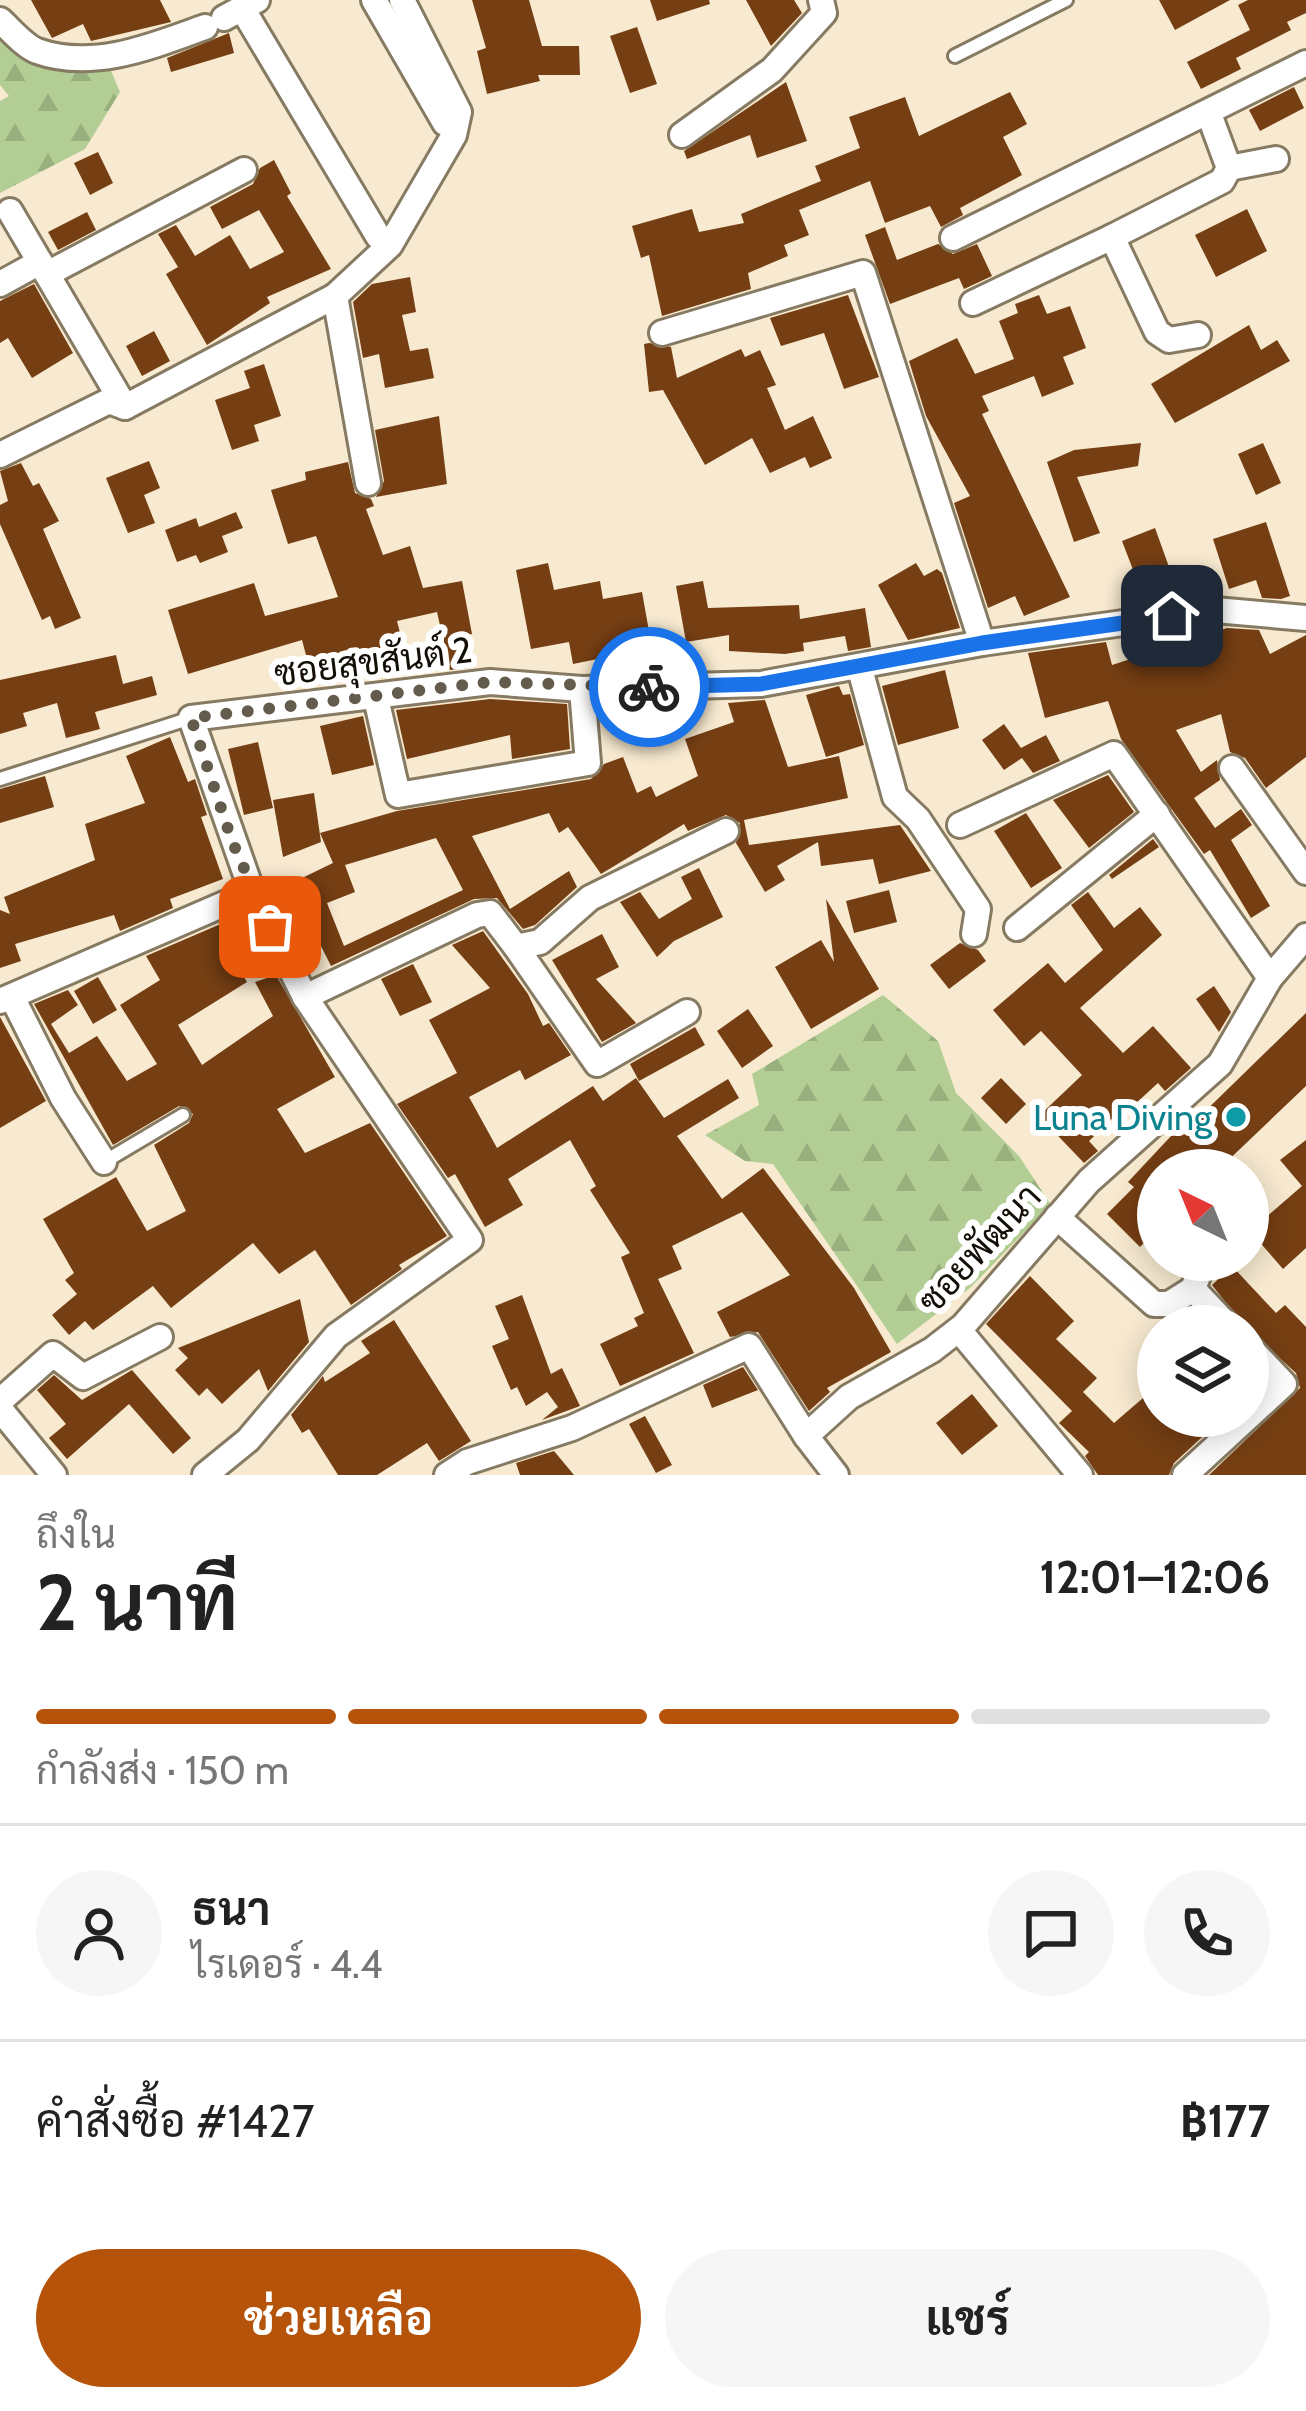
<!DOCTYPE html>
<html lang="th">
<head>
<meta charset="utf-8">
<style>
  :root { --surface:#fff; --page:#f6f6f6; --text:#222; --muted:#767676; --line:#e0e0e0; --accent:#b45309 }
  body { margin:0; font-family:Cabin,Sarabun,sans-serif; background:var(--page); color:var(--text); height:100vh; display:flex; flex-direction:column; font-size:45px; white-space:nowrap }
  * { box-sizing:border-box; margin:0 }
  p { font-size:39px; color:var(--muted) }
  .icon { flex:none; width:66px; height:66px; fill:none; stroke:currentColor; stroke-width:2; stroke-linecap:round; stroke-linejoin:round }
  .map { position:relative; height:1475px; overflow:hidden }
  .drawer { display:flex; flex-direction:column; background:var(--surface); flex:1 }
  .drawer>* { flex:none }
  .needle { width:78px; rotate:317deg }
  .fabs { position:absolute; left:1137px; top:1149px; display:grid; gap:24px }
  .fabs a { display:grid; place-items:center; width:132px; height:132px; border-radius:50%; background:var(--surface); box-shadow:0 6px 30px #0003; font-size:60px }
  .pin { position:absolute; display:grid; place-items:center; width:102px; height:102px; color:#fff; margin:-51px; border-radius:24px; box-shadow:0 6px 18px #0006 }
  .courier { position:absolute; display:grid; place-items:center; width:120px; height:120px; margin:-60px; border:9px solid #1a73e8; border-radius:50%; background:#fff; color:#222; box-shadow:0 3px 15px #0007 }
  .head em { font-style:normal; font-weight:700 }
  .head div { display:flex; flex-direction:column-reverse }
  .head { display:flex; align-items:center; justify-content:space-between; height:204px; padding:0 36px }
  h1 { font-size:78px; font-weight:700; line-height:90px }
  .bar { display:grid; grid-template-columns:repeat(4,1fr); gap:18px 12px; align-content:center; height:144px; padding:0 36px }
  .bar i { height:15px; border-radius:9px; background:var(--line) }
  .bar .on { background:var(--accent) }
  .bar p { grid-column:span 4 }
  .line { display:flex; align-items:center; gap:30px; padding:0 36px; border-top:3px solid var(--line) }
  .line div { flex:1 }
  .round { display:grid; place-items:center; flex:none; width:126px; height:126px; border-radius:63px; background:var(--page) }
  .primary-button { display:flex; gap:24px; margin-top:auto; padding:24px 36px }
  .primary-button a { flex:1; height:138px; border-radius:72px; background:var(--accent); color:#fff; font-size:48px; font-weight:700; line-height:138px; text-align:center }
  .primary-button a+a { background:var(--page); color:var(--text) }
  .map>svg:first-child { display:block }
</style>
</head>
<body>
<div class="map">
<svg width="1306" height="1475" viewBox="0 0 1306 1475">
  <defs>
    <pattern id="forest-firs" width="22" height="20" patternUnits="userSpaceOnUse" patternTransform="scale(3)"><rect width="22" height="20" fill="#b2ce94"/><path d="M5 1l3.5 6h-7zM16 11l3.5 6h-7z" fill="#98b07e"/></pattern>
  </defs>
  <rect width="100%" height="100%" fill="#f8ead0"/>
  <!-- forest -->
  <g fill="url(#forest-firs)">
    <path d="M 0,31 L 109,66 L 120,92 L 85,149 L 0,193 L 0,101 L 9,96 L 0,85 Z"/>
    <path d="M 883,995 L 938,1041 L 956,1093 L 1019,1156 L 1051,1205 L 970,1288 L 897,1344 L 773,1164 L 745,1161 L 705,1135 L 759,1105 L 752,1074 Z"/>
  </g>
  <!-- building -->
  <g fill="#753e13" fill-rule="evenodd">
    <path d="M 31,0 L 160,0 L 171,22 L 91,41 L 83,24 L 52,38 Z"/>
    <path d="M 472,0 L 529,0 L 542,46 L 579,46 L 580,75 L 538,75 L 540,81 L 487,94 L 477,51 L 486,48 Z"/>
    <path d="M 650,0 L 709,0 L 710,4 L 657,21 Z"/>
    <path d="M 746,0 L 794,0 L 802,13 L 771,46 Z"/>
    <path d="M 1159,0 L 1230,0 L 1175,30 Z"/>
    <path d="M 1248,0 L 1306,0 L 1306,13 L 1287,22 L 1291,30 L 1236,58 L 1241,69 L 1201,89 L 1187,62 L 1250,30 L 1238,5 Z"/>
    <path d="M 637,27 L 657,84 L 630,93 L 610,36 Z"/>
    <path d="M 229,33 L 234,53 L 171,72 L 167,58 Z"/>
    <path d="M 786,82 L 807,141 L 757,158 L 750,135 L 687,159 L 684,151 Z"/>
    <path d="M 1294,87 L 1304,108 L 1260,131 L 1249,110 Z"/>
    <path d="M 1010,92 L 1027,124 L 1003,137 L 1022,175 L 960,208 L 963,215 L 941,227 L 930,206 L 885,223 L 870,181 L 799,210 L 809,235 L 784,245 L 788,256 L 748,273 L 751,289 L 662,316 L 649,255 L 641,258 L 632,226 L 692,209 L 699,232 L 744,223 L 741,214 L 821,181 L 815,166 L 860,148 L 849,117 L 905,97 L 919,136 Z"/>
    <path d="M 98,152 L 113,183 L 90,195 L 74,163 Z"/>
    <path d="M 274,160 L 291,193 L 287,196 L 331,269 L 267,297 L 270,303 L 207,345 L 166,274 L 178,267 L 158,234 L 176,225 L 195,256 L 230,235 L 250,269 L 284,252 L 259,210 L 222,229 L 210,207 L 253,184 L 260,168 Z"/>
    <path d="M 1247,209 L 1267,251 L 1216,277 L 1195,235 Z"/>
    <path d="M 87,212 L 96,230 L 58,250 L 48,232 Z"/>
    <path d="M 885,227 L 897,260 L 938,244 L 953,254 L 977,244 L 992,276 L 964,289 L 959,278 L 890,304 L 865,235 Z"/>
    <path d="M 410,277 L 416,312 L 402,315 L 410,351 L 428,348 L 434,378 L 385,388 L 379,354 L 363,358 L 353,302 L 372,284 Z"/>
    <path d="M 34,284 L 73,353 L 32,378 L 8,338 L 0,343 L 0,301 Z"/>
    <path d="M 848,295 L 879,377 L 844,389 L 824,333 L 781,346 L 770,318 Z"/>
    <path d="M 1039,295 L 1047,314 L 1070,306 L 1086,348 L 1063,357 L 1074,384 L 1042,397 L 1034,376 L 982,396 L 989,411 L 982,414 L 1070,597 L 1024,616 L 1015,596 L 988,608 L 954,503 L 970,496 L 926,416 L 909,361 L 957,338 L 975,374 L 1014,359 L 999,321 L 1018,313 L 1015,304 Z"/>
    <path d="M 1249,325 L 1261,350 L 1277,340 L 1290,361 L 1175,423 L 1151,384 Z"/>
    <path d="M 154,331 L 170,361 L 142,376 L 126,346 Z"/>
    <path d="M 649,343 L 671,347 L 677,378 L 741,349 L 745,357 L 760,350 L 776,385 L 767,388 L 785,430 L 813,416 L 832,458 L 810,468 L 805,457 L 770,473 L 752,438 L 705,465 L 663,390 L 649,392 L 644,344 Z"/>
    <path d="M 264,364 L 281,416 L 254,425 L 259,441 L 232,450 L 215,400 L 250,388 L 244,371 Z"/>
    <path d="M 439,416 L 447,484 L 376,497 L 384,481 L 375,430 Z"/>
    <path d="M 1141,443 L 1138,466 L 1077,477 L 1100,533 L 1074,542 L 1047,462 L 1074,450 Z"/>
    <path d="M 1263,443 L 1281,483 L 1256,495 L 1238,454 Z"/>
    <path d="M 149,461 L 160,488 L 144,495 L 155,523 L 128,533 L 106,478 Z"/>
    <path d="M 348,462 L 355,493 L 371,499 L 374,506 L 366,509 L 383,555 L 410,546 L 423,588 L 462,581 L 472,634 L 466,635 L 470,668 L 450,670 L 437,612 L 397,621 L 405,652 L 362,664 L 360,657 L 310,670 L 302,640 L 188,674 L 168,610 L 254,583 L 265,616 L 338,597 L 316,536 L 288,544 L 271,490 L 306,480 L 305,472 Z"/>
    <path d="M 21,463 L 33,486 L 39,483 L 59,521 L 43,529 L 81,618 L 55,629 L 50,616 L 42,620 L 0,524 L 0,505 L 8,501 L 0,471 Z"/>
    <path d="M 236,512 L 243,528 L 222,536 L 228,552 L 200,563 L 196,555 L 177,562 L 165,530 L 196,518 L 199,527 Z"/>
    <path d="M 1266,522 L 1290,596 L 1281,599 L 1262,598 L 1256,580 L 1229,589 L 1213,539 Z"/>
    <path d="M 1155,528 L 1177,589 L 1145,601 L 1122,541 Z"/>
    <path d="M 548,563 L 554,590 L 600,581 L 603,599 L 642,592 L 652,648 L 573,664 L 569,642 L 531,649 L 516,570 Z"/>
    <path d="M 916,563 L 924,576 L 937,569 L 942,573 L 960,628 L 908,640 L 878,585 Z"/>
    <path d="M 703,581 L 708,608 L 799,605 L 800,619 L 865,608 L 871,647 L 848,651 L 845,636 L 803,643 L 804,651 L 785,654 L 729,651 L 729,635 L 686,642 L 676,586 Z"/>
    <path d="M 1227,628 L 1259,630 L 1270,654 L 1306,635 L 1306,757 L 1266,788 L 1245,758 L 1230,752 L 1221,714 L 1176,730 L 1201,772 L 1217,760 L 1220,780 L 1194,798 L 1215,828 L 1241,809 L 1252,825 L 1231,840 L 1270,906 L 1251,918 L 1210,850 L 1204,854 L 1121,739 L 1108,701 L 1045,718 L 1028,653 L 1106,642 L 1112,665 Z"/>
    <path d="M 116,655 L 123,684 L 152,676 L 157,695 L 95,712 L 100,729 L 66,738 L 57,703 L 23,713 L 27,726 L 0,734 L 0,680 Z"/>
    <path d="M 945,670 L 959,728 L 898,745 L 882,686 Z"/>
    <path d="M 839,686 L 843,695 L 850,694 L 864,745 L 826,757 L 806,695 Z"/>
    <path d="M 490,699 L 567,704 L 570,749 L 512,759 L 510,735 L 407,759 L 396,710 Z"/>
    <path d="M 765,700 L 788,767 L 839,756 L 848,798 L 744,820 L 749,845 L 900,825 L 931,871 L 879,884 L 873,859 L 821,866 L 818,842 L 777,866 L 785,880 L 765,892 L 736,843 L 740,823 L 726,815 L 688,831 L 684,824 L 601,874 L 568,827 L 559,833 L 549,813 L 472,836 L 510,909 L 569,871 L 577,887 L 535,925 L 523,929 L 497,898 L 474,899 L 331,966 L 313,930 L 301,935 L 293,916 L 285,920 L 271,893 L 333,863 L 320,833 L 397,811 L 591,779 L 604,764 L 623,757 L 637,793 L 651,786 L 656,797 L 698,776 L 685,739 L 734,722 L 728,703 ZM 436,838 L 463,890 L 344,946 L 327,903 L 355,892 L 345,865 Z"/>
    <path d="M 363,716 L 374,765 L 332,775 L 320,726 Z"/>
    <path d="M 1004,724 L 1021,748 L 1046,735 L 1060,761 L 1033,773 L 1022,758 L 1004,770 L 982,740 Z"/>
    <path d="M 170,737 L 188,782 L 195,779 L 207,815 L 201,817 L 223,879 L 170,899 L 173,908 L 120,931 L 114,915 L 15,944 L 21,961 L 0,968 L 0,910 L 10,914 L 4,897 L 95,860 L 85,824 L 145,803 L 126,756 Z"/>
    <path d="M 258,742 L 273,808 L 244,815 L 228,749 Z"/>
    <path d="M 1108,775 L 1134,812 L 1089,848 L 1053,800 Z"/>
    <path d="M 45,776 L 54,807 L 0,823 L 0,789 Z"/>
    <path d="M 314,793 L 321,842 L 283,857 L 273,800 Z"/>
    <path d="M 1026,813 L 1062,868 L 1031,888 L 994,831 Z"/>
    <path d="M 1153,839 L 1159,847 L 1112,879 L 1109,875 Z"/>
    <path d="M 699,868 L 723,917 L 674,941 L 657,957 L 620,902 L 640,892 L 659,919 L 692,899 L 681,877 Z"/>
    <path d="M 889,890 L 897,922 L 854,933 L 846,901 Z"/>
    <path d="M 1088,892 L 1114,928 L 1140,907 L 1162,935 L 1080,1008 L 1123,1053 L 1153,1026 L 1191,1068 L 1165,1091 L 1158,1083 L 1121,1117 L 1118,1113 L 1089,1141 L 1098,1151 L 1084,1163 L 1039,1116 L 1082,1075 L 1041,1031 L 1024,1046 L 993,1010 L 1048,963 L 1065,983 L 1103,950 L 1071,905 Z"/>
    <path d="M 826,899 L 879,989 L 811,1029 L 775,967 L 821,940 L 834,962 Z"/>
    <path d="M 237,917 L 245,940 L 226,949 L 247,982 L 178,1025 L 202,1065 L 273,1016 L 255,982 L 276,975 L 335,1077 L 277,1109 L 305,1153 L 370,1123 L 447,1236 L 399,1265 L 402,1269 L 351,1305 L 315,1250 L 279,1274 L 253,1243 L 171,1308 L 153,1286 L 93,1330 L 85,1321 L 69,1335 L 52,1315 L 77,1294 L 65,1280 L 74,1273 L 43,1219 L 116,1177 L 147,1231 L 186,1211 L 154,1145 L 189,1123 L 193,1114 L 179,1106 L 113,1145 L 34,1004 L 68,990 L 78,1005 L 51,1024 L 69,1053 L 97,1036 L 127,1081 L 157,1064 L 120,1005 L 160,980 L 146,956 Z"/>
    <path d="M 483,931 L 528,994 L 543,1026 L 549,1023 L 571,1055 L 525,1080 L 520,1070 L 469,1097 L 497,1148 L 593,1086 L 603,1101 L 636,1078 L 664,1118 L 728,1079 L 739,1098 L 677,1136 L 722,1199 L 763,1168 L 854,1288 L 891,1352 L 827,1388 L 830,1392 L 809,1411 L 758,1332 L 730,1337 L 717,1312 L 790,1275 L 742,1212 L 672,1246 L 682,1269 L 658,1279 L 694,1353 L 620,1386 L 600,1344 L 638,1326 L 634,1318 L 644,1313 L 621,1257 L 630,1253 L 590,1190 L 596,1186 L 570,1140 L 508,1179 L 523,1205 L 485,1227 L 455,1174 L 448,1178 L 397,1104 L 457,1073 L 429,1020 L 490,988 L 452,945 Z"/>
    <path d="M 602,934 L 619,967 L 596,979 L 636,1023 L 602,1042 L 552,960 Z"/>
    <path d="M 960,943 L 978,950 L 986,961 L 949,989 L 930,965 Z"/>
    <path d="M 413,964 L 432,1002 L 400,1016 L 381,979 Z"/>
    <path d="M 98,977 L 117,1010 L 93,1024 L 74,991 Z"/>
    <path d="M 1214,986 L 1231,1012 L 1219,1032 L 1196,999 Z"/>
    <path d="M 748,1009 L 773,1046 L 742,1068 L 717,1031 Z"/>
    <path d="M 1306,1013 L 1306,1086 L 1218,1170 L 1158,1170 L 1158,1256 L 1144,1243 L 1140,1247 L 1107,1214 L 1134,1187 L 1128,1182 L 1186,1120 L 1191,1125 Z"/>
    <path d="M 0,1017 L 46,1101 L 0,1128 Z"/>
    <path d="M 695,1027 L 705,1045 L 639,1081 L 630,1064 Z"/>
    <path d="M 1001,1078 L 1026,1104 L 1006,1124 L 981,1098 Z"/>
    <path d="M 1306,1140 L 1306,1248 L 1283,1269 L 1250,1231 L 1302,1186 L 1280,1160 Z"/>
    <path d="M 1232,1266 L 1276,1313 L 1285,1305 L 1306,1327 L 1306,1475 L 1209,1475 L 1300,1388 L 1296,1373 L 1244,1326 L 1212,1285 Z"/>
    <path d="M 1030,1276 L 1074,1321 L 1056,1339 L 1097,1378 L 1083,1392 L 1114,1423 L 1158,1385 L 1158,1416 L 1225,1416 L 1174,1463 L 1169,1475 L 1098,1475 L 1085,1456 L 1089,1452 L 1059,1423 L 1072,1411 L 986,1324 Z"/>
    <path d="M 522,1295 L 551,1374 L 562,1368 L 580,1406 L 542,1420 L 558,1407 L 547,1392 L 526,1406 L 517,1387 L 511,1390 L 492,1346 L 509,1339 L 495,1306 Z"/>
    <path d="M 300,1299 L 309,1342 L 268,1391 L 259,1369 L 222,1404 L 207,1388 L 199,1396 L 175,1370 L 188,1358 L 178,1348 Z"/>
    <path d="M 394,1320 L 471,1441 L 439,1461 L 427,1443 L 377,1475 L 338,1475 L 309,1429 L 302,1433 L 291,1415 L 323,1376 L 325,1382 L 370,1353 L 361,1341 Z"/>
    <path d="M 743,1367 L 758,1390 L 712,1408 L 703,1385 Z"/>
    <path d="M 132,1370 L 191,1438 L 173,1454 L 129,1404 L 67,1459 L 49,1438 L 66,1424 L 37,1390 L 54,1375 L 82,1400 Z"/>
    <path d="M 972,1394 L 998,1426 L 962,1455 L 936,1423 Z"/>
    <path d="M 645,1416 L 672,1465 L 656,1473 L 629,1424 Z"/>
    <path d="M 554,1451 L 574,1475 L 520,1475 L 516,1463 Z"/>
  </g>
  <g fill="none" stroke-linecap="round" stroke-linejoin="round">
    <!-- service casing -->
    <g stroke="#867a62" stroke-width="18">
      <g id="service">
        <path d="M 955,56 L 1066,0"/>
        <path d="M 0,779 L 191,718"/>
        <path d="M 104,1162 L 183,1115"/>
      </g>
    </g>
    <!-- minor casing -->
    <g stroke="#867a62" stroke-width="30">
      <g id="minor">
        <path d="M 374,0 L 445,123"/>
        <path d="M 242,8 L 378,236"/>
        <path d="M 224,18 L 257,0"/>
        <path d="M 0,20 C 10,29 24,46 37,51 C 93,71 153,46 205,27"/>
        <path d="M 682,135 L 772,70 L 824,13 L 821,0"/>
        <path d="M 1229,168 L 1276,159"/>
        <path d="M 10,211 L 125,407"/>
        <path d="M 953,238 L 1306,63"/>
        <path d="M 47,274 L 244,170"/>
        <path d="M 0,284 L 40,262"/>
        <path d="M 335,296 L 368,483"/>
        <path d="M 973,303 L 1112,237"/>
        <path d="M 662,333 L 863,273 L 982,643"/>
        <path d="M 1198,335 L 1169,340 L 1157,332 L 1112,237 L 1222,181 L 1229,168 L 1209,114"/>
        <path d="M 0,455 L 109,401 L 125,407 L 335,296 L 390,245 L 454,135 L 459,112 L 402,0"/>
        <path d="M 860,669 L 895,797 L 918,819 L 978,909 L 974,934"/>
        <path d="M 376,698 L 398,795 L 588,763 L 582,689"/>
        <path d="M 1232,768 L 1306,872"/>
        <path d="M 960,825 L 1114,754 L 1270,978"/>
        <path d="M 1017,928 L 1157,814"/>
        <path d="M 516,947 L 597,1064 L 687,1012"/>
        <path d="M 305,997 L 477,915 L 490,913 L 516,947 L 540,942 L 590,898 L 726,831"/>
        <path d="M 13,999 L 63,1098 L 104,1162"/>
        <path d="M 0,1001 L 252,892"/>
        <path d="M 1057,1217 L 1154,1304 L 1169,1304 L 1193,1289 L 1228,1326"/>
        <path d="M 1193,1289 L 1204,1260"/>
        <path d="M 959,1330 L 1080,1475"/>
        <path d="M 0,1401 L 53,1354 L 83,1377 L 160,1337"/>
        <path d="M 0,1409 L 54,1475"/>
        <path d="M 205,1475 L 248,1440 L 336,1336 L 470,1240 L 305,997 L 252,892 L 191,718 L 490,682 L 582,689 L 761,684 L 982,643 L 1215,610 L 1306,618"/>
        <path d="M 447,1475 L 467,1462 L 572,1428 L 749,1346 L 806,1436"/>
        <path d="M 836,1475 L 806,1436 L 849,1397 L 932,1350 L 963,1326 L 1089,1181 L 1220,1064 L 1270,978 L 1306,936"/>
        <path d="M 1185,1475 L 1284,1384 L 1248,1346"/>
      </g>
    </g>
    <!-- service -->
    <use href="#service" stroke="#fff" stroke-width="12"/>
    <!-- minor -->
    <use href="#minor" stroke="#fff" stroke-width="24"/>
  </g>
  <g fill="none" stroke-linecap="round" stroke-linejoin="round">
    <!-- done -->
    <path stroke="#635c4d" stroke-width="12" stroke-dasharray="0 21.6" d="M 270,927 L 232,841 L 191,718 L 490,682 L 649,687"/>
    <!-- route -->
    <path stroke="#1a73e8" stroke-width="15" d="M 649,687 L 761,684 L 982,643 L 1172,616"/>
  </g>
  <!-- markers -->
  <circle fill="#0f9aa8" stroke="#fff" stroke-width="4.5" cx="1236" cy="1117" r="12"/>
  <g text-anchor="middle" stroke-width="12" stroke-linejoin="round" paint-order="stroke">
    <!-- street labels -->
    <g font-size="36" fill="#130f06" stroke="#fff">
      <text transform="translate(373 661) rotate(-7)" y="13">ซอยสุขสันต์ 2</text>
      <text transform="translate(979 1248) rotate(-47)" y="13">ซอยพัฒนา</text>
    </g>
    <!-- culture labels -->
    <g font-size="36" fill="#0d838f" stroke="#fff" text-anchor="end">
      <text x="1212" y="1130">Luna Diving</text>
    </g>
  </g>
</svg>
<div class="fabs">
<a><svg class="needle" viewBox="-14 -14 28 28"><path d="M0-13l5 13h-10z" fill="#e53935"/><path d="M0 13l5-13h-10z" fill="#767676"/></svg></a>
<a><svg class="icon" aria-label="layers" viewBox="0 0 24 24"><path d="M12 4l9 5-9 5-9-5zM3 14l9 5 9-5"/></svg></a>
</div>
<div class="pin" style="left:270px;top:927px;background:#ea580c"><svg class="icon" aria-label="bag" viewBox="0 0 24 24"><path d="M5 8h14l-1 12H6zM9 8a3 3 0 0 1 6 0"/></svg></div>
<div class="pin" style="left:1172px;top:616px;background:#1f2937"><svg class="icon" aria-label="home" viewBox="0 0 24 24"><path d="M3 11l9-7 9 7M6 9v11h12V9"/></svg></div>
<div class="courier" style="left:649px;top:687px"><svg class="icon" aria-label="bike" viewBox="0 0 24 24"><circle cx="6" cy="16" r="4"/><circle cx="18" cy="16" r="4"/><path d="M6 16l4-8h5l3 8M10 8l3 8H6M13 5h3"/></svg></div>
</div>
<section class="drawer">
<div class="head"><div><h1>2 นาที</h1><p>ถึงใน</p></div><em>12:01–12:06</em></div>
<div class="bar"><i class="on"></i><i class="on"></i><i class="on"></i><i></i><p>กำลังส่ง · 150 m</p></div>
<div class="line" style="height:216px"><a class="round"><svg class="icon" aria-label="person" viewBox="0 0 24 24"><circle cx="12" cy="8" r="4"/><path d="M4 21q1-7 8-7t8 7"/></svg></a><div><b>ธนา</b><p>ไรเดอร์ · 4.4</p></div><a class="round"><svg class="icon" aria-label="chat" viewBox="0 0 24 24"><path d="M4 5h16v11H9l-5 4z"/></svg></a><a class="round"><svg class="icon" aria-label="phone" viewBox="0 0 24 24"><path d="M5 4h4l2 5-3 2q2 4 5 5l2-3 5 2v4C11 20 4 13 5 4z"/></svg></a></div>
<div class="line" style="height:156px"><div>คำสั่งซื้อ #1427</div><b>฿177</b></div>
<div class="primary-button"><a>ช่วยเหลือ</a><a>แชร์</a></div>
</section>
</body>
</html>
